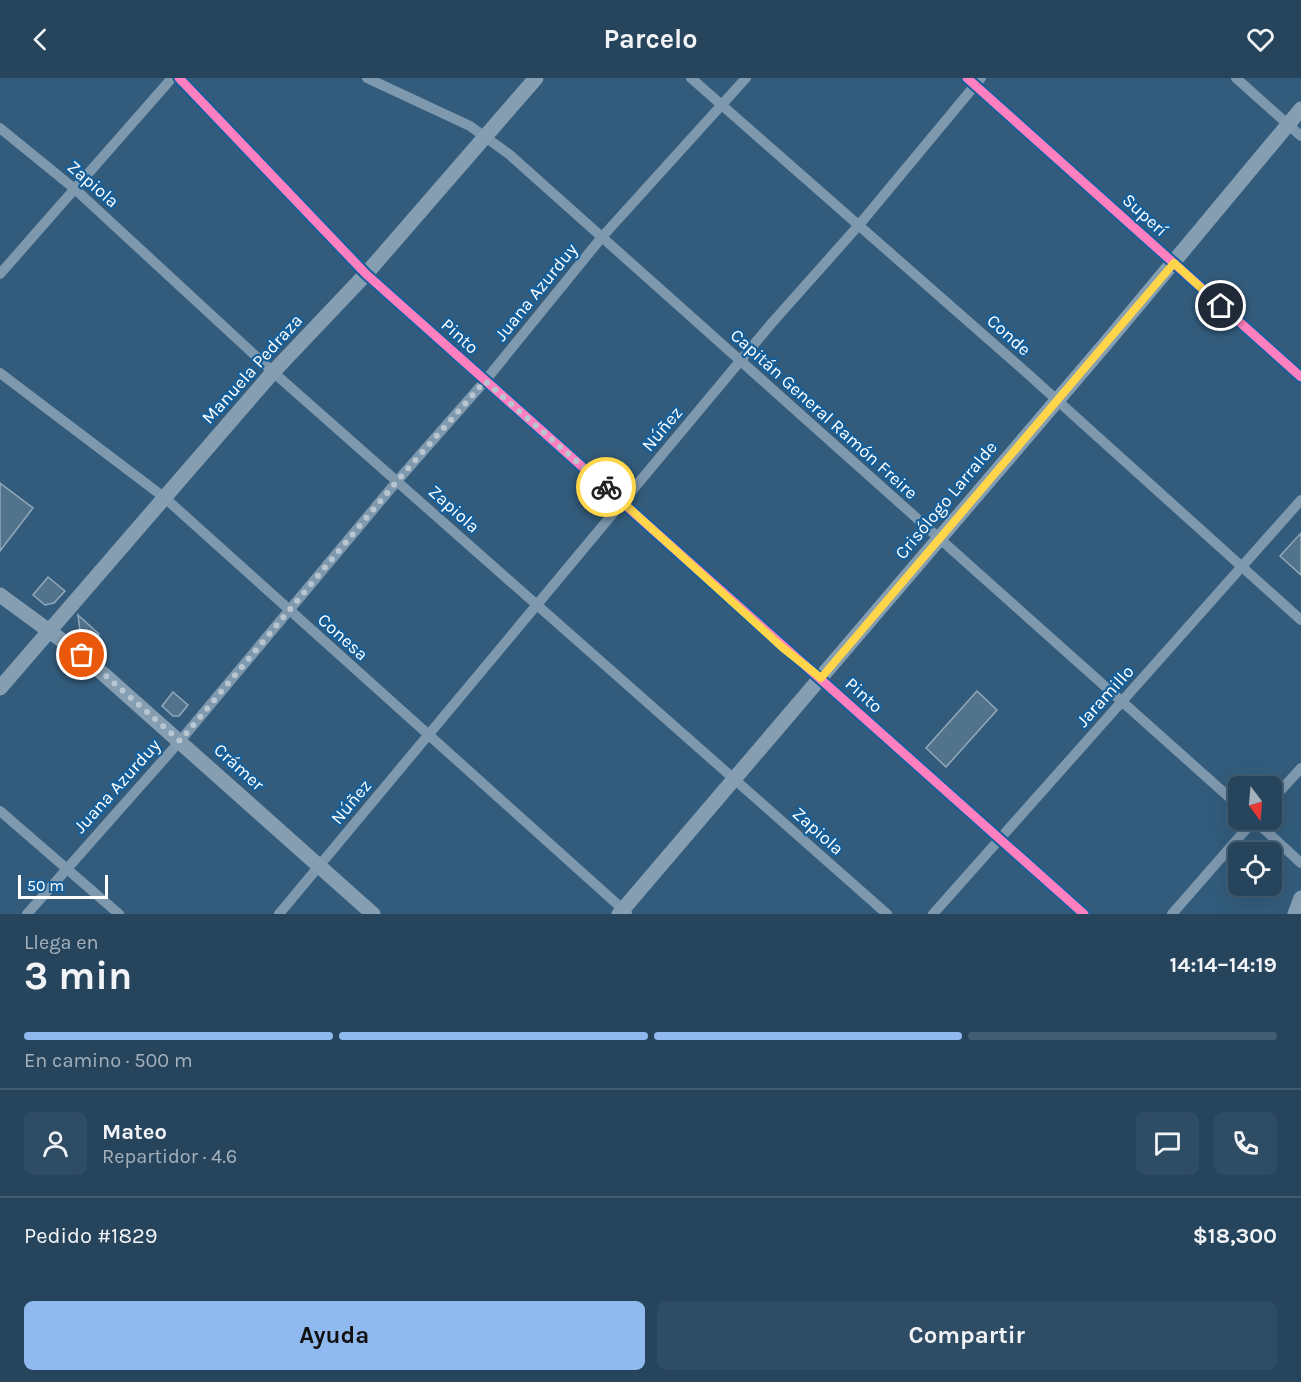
<!DOCTYPE html>
<html lang="es">
<head>
<meta charset="utf-8">
<style>
  :root { --surface:#26455d; --page:#2e4c63; --text:#f1f3f6; --muted:#a4b1bc; --line:#425d72; --accent:#90b9f0 }
  body { margin:0; font-family:Karla,sans-serif; background:var(--page); color:var(--text); height:100vh; display:flex; flex-direction:column; font-size:22px; white-space:nowrap }
  * { box-sizing:border-box; margin:0 }
  p { font-size:20px; color:var(--muted) }
  .icon { flex:none; width:33px; height:33px; fill:none; stroke:currentColor; stroke-width:2; stroke-linecap:round; stroke-linejoin:round }
  .map { position:relative; height:836px; overflow:hidden }
  .sheet { display:flex; flex-direction:column; background:var(--surface); flex:1 }
  .sheet>* { flex:none }
  .needle { width:39px; rotate:164deg }
  .controls { position:absolute; left:1228px; top:698px; display:grid; gap:12px }
  .controls a { display:grid; place-items:center; width:54px; height:54px; border-radius:9px; background:var(--surface); box-shadow:0 6px 24px #0002,0 0 0 2px var(--line); font-size:30px }
  .scale { position:absolute; left:18px; bottom:15px; width:90px; box-sizing:border-box; padding-left:6px; border:3px solid #fff; border-top:0; font-size:16px; line-height:21px; white-space:nowrap; color:#fff; -webkit-text-stroke:4px #155f9a; paint-order:stroke }
  .pin { position:absolute; display:grid; place-items:center; width:51px; height:51px; color:#fff; margin:-26px; border:3px solid #fff; border-radius:50%; box-shadow:0 2px 6px #0007 }
  .courier { position:absolute; display:grid; place-items:center; width:60px; height:60px; margin:-30px; border:4px solid #ffd54a; border-radius:50%; background:#fff; color:#222; box-shadow:0 2px 8px #0007 }
  .head em { font-style:normal; font-weight:700 }
  .head div { display:flex; flex-direction:column-reverse }
  .head { display:flex; align-items:center; justify-content:space-between; height:102px; padding:0 24px }
  h1 { font-size:39px; font-weight:700; line-height:45px }
  .bar { display:grid; grid-template-columns:repeat(4,1fr); gap:9px 6px; align-content:center; height:72px; padding:0 24px }
  .bar i { height:8px; border-radius:4px; background:var(--line) }
  .bar .on { background:var(--accent) }
  .bar p { grid-column:span 4 }
  .line { display:flex; align-items:center; gap:15px; padding:0 24px; border-top:2px solid var(--line) }
  .line div { flex:1 }
  .round { display:grid; place-items:center; flex:none; width:63px; height:63px; border-radius:9px; background:var(--page) }
  .action { display:flex; gap:12px; margin-top:auto; padding:12px 24px }
  .action a { flex:1; height:69px; border-radius:9px; background:var(--accent); color:#111; font-size:24px; font-weight:700; line-height:69px; text-align:center }
  .action a+a { background:var(--page); color:var(--text) }
  header { display:flex; justify-content:space-between; align-items:center; height:78px; padding:0 24px; background:var(--surface); font-size:27px; font-weight:700 }
  .map>svg:first-child { display:block }
</style>
</head>
<body>
<header><svg class="icon" aria-label="back" viewBox="0 0 24 24"><path d="M15 5l-7 7 7 7"/></svg>Parcelo<svg class="icon" aria-label="heart" viewBox="0 0 24 24"><path d="M12 20l-8-8c-3-5 5-10 8-4 3-6 11-1 8 4z"/></svg></header>
<div class="map">
<svg width="1301" height="836" viewBox="0 0 1301 836">
  <rect width="100%" height="100%" fill="#335c7c"/>
  <!-- building -->
  <g fill="#52738c" stroke="#92a9bb" stroke-width="1.5">
    <path d="M 0,405 L 33,430 L 0,473 Z"/>
    <path d="M 1301,455 L 1301,497 L 1280,478 Z"/>
    <path d="M 48,499 L 65,513 L 54,525 L 45,527 L 33,517 Z"/>
    <path d="M 78,537 L 99,556 L 92,564 L 80,553 Z"/>
    <path d="M 977,613 L 997,632 L 946,689 L 926,670 Z"/>
    <path d="M 173,614 L 188,627 L 179,638 L 173,638 L 162,628 Z"/>
  </g>
  <g fill="none" stroke-linecap="round" stroke-linejoin="round">
    <!-- street -->
    <g stroke="#7e98ae" stroke-width="10">
      <path d="M 179,0 L 366,196 L 1084,836"/>
      <path d="M 367,0 L 470,48 L 510,77 L 1239,728"/>
      <path d="M 691,0 L 1028,296 L 1301,542"/>
      <path d="M 967,0 L 1301,299"/>
      <path d="M 1236,0 L 1301,58"/>
      <path d="M 0,50 L 76,112 L 273,294 L 887,836"/>
      <path d="M 0,196 L 172,0"/>
      <path d="M 0,295 L 165,420 L 627,835"/>
      <path d="M 1272,722 L 1301,690"/>
      <path d="M 0,733 L 119,836"/>
      <path d="M 1253,741 L 1301,785"/>
      <path d="M 27,836 L 180,663 L 398,402 L 485,303 L 602,159 L 746,0"/>
      <path d="M 279,836 L 771,246 L 859,147 L 981,0"/>
      <path d="M 933,836 L 1301,422"/>
      <path d="M 1172,836 L 1255,741"/>
    </g>
    <!-- secondary -->
    <g stroke="#859eb2" stroke-width="15">
      <path d="M 0,517 L 82,577 L 373,836"/>
      <path d="M 0,610 L 273,294 L 366,196 L 536,0"/>
      <path d="M 619,836 L 1107,264 L 1301,31"/>
      <path d="M 1295,836 L 1301,820"/>
    </g>
    <!-- cycleway casing -->
    <g stroke="#155f9a" stroke-width="13">
      <g id="cycleway">
        <path d="M 179,0 L 366,196 L 1084,836"/>
        <path d="M 967,0 L 1301,299"/>
      </g>
    </g>
    <!-- cycleway -->
    <use href="#cycleway" stroke="#ff80c0" stroke-width="9"/>
  </g>
  <g fill="none" stroke-linecap="round" stroke-linejoin="round">
    <!-- done -->
    <path stroke="#b8c6d1" stroke-width="6" stroke-dasharray="0 10.8" d="M 82,577 L 180,663 L 398,402 L 485,303 L 606,409"/>
    <!-- route -->
    <path stroke="#ffd54a" stroke-width="8" d="M 606,409 L 783,570 L 821,600 L 1174,185 L 1221,228"/>
  </g>
  <g text-anchor="middle" stroke-width="4.5" stroke-linejoin="round" paint-order="stroke">
    <!-- street labels -->
    <g font-size="18" fill="#fff" stroke="#155f9a">
      <text transform="translate(93 106) rotate(41)" y="6">Zapiola</text>
      <text transform="translate(1145 137) rotate(42)" y="6">Superí</text>
      <text transform="translate(536 214) rotate(-51)" y="6">Juana Azurduy</text>
      <text transform="translate(1009 257) rotate(42)" y="6">Conde</text>
      <text transform="translate(460 258) rotate(42)" y="6">Pinto</text>
      <text transform="translate(252 291) rotate(-48)" y="6">Manuela Pedraza</text>
      <text transform="translate(824 336) rotate(42)" y="6">Capitán General Ramón Freire</text>
      <text transform="translate(662 351) rotate(-50)" y="6">Núñez</text>
      <text transform="translate(946 422) rotate(-50)" y="6">Crisólogo Larralde</text>
      <text transform="translate(454 431) rotate(42)" y="6">Zapiola</text>
      <text transform="translate(343 559) rotate(42)" y="6">Conesa</text>
      <text transform="translate(864 617) rotate(42)" y="6">Pinto</text>
      <text transform="translate(1105 618) rotate(-48)" y="6">Jaramillo</text>
      <text transform="translate(239 689) rotate(42)" y="6">Crámer</text>
      <text transform="translate(117 708) rotate(-48)" y="6">Juana Azurduy</text>
      <text transform="translate(351 724) rotate(-50)" y="6">Núñez</text>
      <text transform="translate(818 753) rotate(42)" y="6">Zapiola</text>
    </g>
  </g>
</svg>
<div class="controls">
<a><svg class="needle" viewBox="-14 -14 28 28"><path d="M0-13l5 13h-10z" fill="#e53935"/><path d="M0 13l5-13h-10z" fill="#a4b1bc"/></svg></a>
<a><svg class="icon" aria-label="locate" viewBox="0 0 24 24"><circle cx="12" cy="12" r="6"/><path d="M12 2v4M12 18v4M2 12h4M18 12h4"/></svg></a>
</div>
<div class="scale">50 m</div>
<div class="pin" style="left:82px;top:577px;background:#ea580c"><svg class="icon" aria-label="bag" viewBox="0 0 24 24"><path d="M5 8h14l-1 12H6zM9 8a3 3 0 0 1 6 0"/></svg></div>
<div class="pin" style="left:1221px;top:228px;background:#1f2937"><svg class="icon" aria-label="home" viewBox="0 0 24 24"><path d="M3 11l9-7 9 7M6 9v11h12V9"/></svg></div>
<div class="courier" style="left:606px;top:409px"><svg class="icon" aria-label="bike" viewBox="0 0 24 24"><circle cx="6" cy="16" r="4"/><circle cx="18" cy="16" r="4"/><path d="M6 16l4-8h5l3 8M10 8l3 8H6M13 5h3"/></svg></div>
</div>
<section class="sheet">
<div class="head"><div><h1>3 min</h1><p>Llega en</p></div><em>14:14–14:19</em></div>
<div class="bar"><i class="on"></i><i class="on"></i><i class="on"></i><i></i><p>En camino · 500 m</p></div>
<div class="line" style="height:108px"><a class="round"><svg class="icon" aria-label="person" viewBox="0 0 24 24"><circle cx="12" cy="8" r="4"/><path d="M4 21q1-7 8-7t8 7"/></svg></a><div><b>Mateo</b><p>Repartidor · 4.6</p></div><a class="round"><svg class="icon" aria-label="chat" viewBox="0 0 24 24"><path d="M4 5h16v11H9l-5 4z"/></svg></a><a class="round"><svg class="icon" aria-label="phone" viewBox="0 0 24 24"><path d="M5 4h4l2 5-3 2q2 4 5 5l2-3 5 2v4C11 20 4 13 5 4z"/></svg></a></div>
<div class="line" style="height:78px"><div>Pedido #1829</div><b>$18,300</b></div>
<div class="action"><a>Ayuda</a><a>Compartir</a></div>
</section>
</body>
</html>
